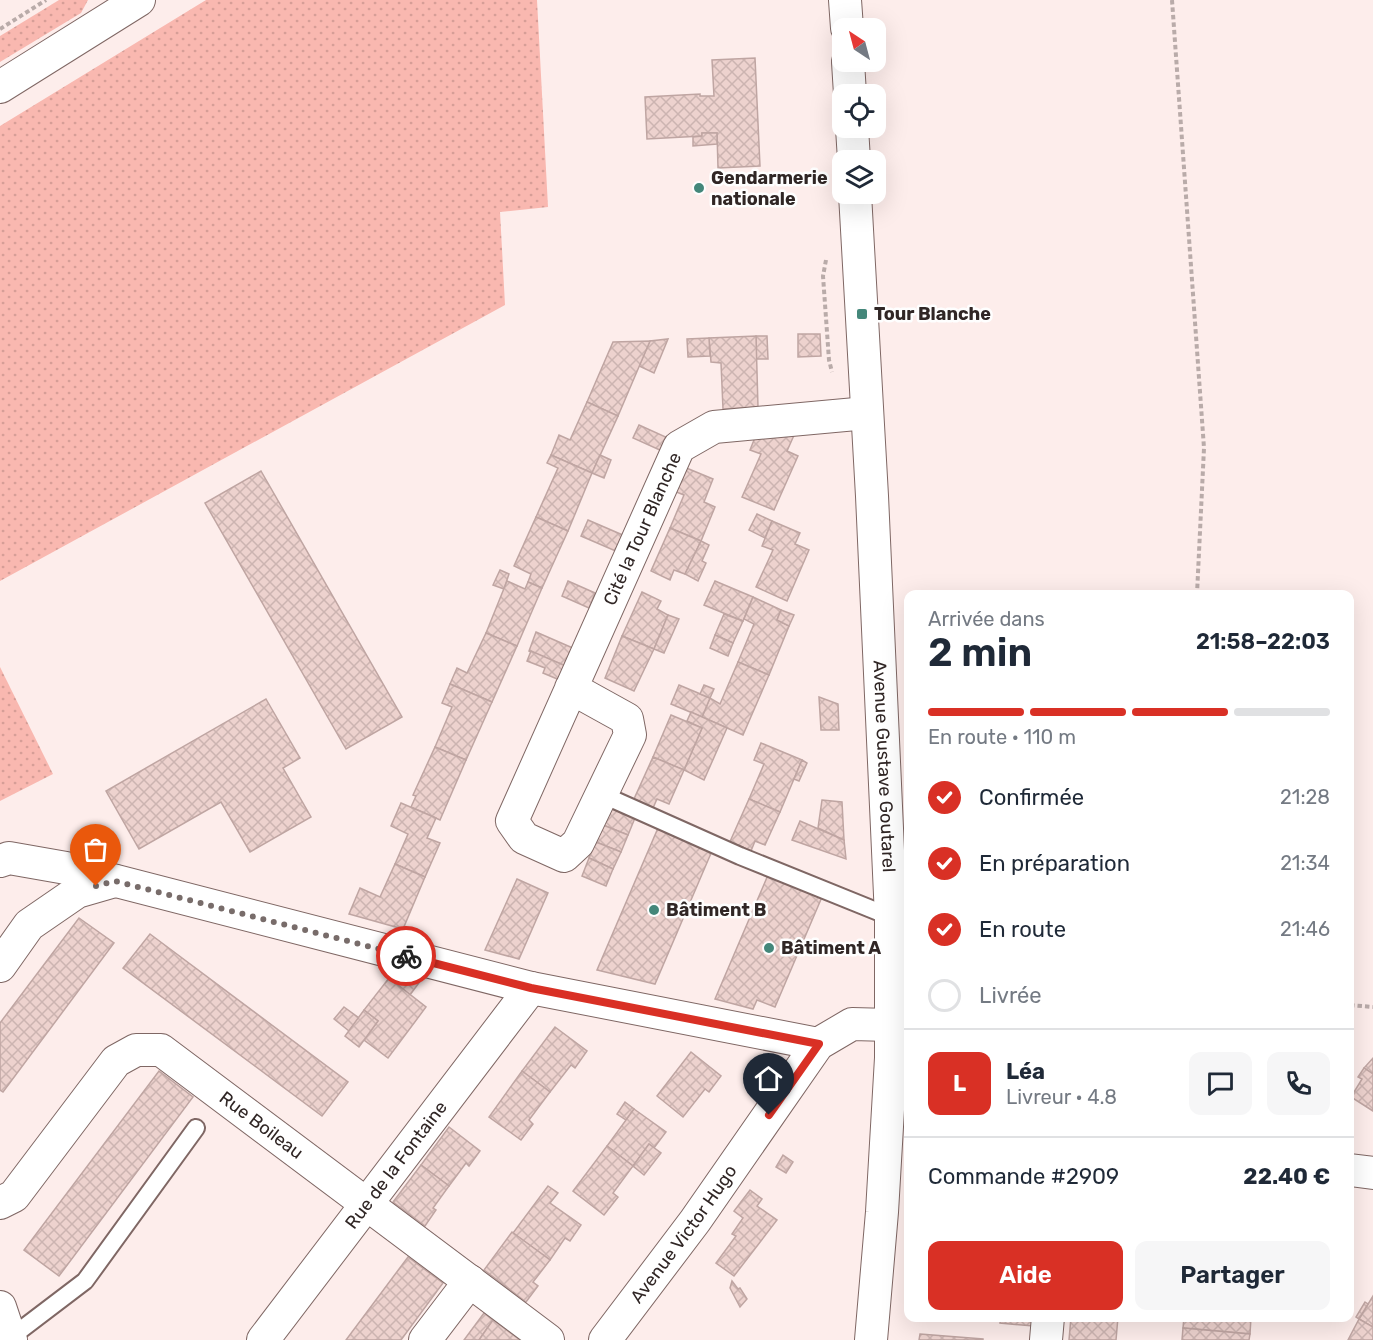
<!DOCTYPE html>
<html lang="fr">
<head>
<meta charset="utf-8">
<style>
  :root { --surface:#fff; --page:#f6f6f7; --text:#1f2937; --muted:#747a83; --line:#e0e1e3; --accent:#d93025 }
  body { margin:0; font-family:Rubik,sans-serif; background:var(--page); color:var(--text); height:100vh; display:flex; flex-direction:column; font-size:22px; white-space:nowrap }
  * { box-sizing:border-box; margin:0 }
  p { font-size:20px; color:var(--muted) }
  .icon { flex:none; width:33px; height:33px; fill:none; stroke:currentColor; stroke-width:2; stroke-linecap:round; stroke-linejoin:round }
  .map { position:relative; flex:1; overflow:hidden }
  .drawer { position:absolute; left:904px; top:590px; width:450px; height:732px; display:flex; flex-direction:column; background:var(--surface); border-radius:12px; box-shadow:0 6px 24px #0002 }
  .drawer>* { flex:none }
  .needle { width:39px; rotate:324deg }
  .fabs { position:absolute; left:832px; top:18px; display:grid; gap:12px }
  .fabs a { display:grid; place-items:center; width:54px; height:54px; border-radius:12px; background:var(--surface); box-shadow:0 6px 24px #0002; font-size:30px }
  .pin { position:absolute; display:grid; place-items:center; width:51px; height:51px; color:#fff; margin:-62px -26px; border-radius:50% 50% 50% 0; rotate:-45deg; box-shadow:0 0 6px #0007 }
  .pin .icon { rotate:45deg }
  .courier { position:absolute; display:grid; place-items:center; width:60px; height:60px; margin:-30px; border:4px solid #d93025; border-radius:50%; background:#fff; color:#222; box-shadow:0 2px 8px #0007 }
  .head em { font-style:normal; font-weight:600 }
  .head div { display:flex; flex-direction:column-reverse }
  .head { display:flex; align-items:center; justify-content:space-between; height:102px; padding:0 24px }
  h1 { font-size:39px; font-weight:600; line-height:45px }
  .bar { display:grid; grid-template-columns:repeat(4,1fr); gap:9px 6px; align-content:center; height:72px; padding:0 24px }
  .bar i { height:8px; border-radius:4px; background:var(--line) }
  .bar .current { background:var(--accent) }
  .bar p { grid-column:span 4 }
  .line { display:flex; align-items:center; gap:15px; padding:0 24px; border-top:2px solid var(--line) }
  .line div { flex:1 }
  .round { display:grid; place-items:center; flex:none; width:63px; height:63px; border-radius:12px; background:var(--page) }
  ol { padding:0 24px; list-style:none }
  li { display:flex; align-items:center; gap:18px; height:66px }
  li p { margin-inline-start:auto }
  li .icon { padding:6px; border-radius:50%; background:var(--accent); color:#fff; stroke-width:4 }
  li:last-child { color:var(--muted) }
  li i { width:33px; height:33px; border:3px solid var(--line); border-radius:50% }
  .button { display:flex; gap:12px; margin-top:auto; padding:12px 24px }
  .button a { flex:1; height:69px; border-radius:12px; background:var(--accent); color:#fff; font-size:24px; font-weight:600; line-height:69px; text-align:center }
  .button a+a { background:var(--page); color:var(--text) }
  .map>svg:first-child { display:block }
</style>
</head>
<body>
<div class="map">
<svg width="1373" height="1340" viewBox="0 0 1373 1340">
  <defs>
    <pattern id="grass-dots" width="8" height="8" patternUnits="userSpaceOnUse" patternTransform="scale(1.5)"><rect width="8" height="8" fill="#f9b8b0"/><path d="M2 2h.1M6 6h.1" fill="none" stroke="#d69e97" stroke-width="1.8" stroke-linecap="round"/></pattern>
    <pattern id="building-cross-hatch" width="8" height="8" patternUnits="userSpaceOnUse" patternTransform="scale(1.5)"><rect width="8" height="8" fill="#edd2ce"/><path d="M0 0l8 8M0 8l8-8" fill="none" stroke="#ccb4b1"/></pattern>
  </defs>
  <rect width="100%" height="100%" fill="#fdedeb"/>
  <!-- grass -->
  <g fill="url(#grass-dots)">
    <path d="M 59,0 L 88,0 L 81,13 L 0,62 L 0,36 Z"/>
    <path d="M 206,0 L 537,0 L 548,207 L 500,212 L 505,305 L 0,581 L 0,126 Z"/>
    <path d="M 0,667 L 53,774 L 0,801 Z"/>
  </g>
  <!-- building -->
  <g fill="url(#building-cross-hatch)" stroke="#bfa5a2" stroke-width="1.5">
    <path d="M 755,58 L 760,166 L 718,168 L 717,133 L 702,133 L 702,136 L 647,139 L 645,97 L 700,94 L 700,96 L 714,96 L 712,60 Z"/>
    <path d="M 702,133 L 717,133 L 717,144 L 693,146 L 693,137 L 702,136 Z"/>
    <path d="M 798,334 L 820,334 L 821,356 L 798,357 Z"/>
    <path d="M 756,336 L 767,336 L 768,359 L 756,359 Z"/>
    <path d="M 756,336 L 758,407 L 723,409 L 721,363 L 711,362 L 709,338 Z"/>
    <path d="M 709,338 L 710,356 L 688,357 L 687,339 Z"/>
    <path d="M 668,339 L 654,373 L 639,366 L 650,341 Z"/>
    <path d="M 650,341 L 618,416 L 587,402 L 613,342 Z"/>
    <path d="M 587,402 L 618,416 L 592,473 L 551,455 L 559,435 L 570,440 Z"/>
    <path d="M 639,425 L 668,438 L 662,451 L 633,438 Z"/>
    <path d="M 795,433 L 787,451 L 798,456 L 774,510 L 742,497 L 761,454 L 750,450 L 756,435 Z"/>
    <path d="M 551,455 L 592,473 L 568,531 L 536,517 L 558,468 L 547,463 Z"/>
    <path d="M 600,455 L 611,460 L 604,478 L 592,473 Z"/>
    <path d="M 684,467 L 713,479 L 704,502 L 715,507 L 701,541 L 670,528 L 684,495 L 674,491 Z"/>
    <path d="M 261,471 L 402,717 L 346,749 L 205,503 Z"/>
    <path d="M 757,514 L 772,521 L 765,538 L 749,530 Z"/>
    <path d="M 536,517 L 568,531 L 542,588 L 528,582 L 531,574 L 514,566 Z"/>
    <path d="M 588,520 L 625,536 L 618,552 L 581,536 Z"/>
    <path d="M 772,521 L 800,533 L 795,544 L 809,550 L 787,601 L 756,587 L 773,550 L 762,546 Z"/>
    <path d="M 670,528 L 701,541 L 685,574 L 674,570 L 670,580 L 651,571 Z"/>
    <path d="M 701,541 L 709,545 L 702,561 L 706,563 L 698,581 L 685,574 Z"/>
    <path d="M 500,570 L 509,574 L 504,589 L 493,585 Z"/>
    <path d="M 507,581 L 525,589 L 528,582 L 542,588 L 517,646 L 486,633 Z"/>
    <path d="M 568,581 L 595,593 L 589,608 L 562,596 Z"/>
    <path d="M 715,581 L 753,597 L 743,621 L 704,605 Z"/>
    <path d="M 642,592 L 661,601 L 657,609 L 668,615 L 654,649 L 622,636 Z"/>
    <path d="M 753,597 L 781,610 L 777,620 L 789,626 L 769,675 L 738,662 L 754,624 L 744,619 Z"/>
    <path d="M 781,610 L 794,615 L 789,626 L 777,620 Z"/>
    <path d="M 724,614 L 743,621 L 733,643 L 715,635 Z"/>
    <path d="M 668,615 L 679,619 L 664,653 L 654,649 Z"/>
    <path d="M 536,632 L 575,649 L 568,667 L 529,651 Z"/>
    <path d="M 486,633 L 517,646 L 492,702 L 450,684 L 457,668 L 467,673 Z"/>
    <path d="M 715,635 L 733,643 L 728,656 L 710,648 Z"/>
    <path d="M 622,636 L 654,649 L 634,691 L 605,678 Z"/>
    <path d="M 531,651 L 568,667 L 562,681 L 543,673 L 545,668 L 527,661 Z"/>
    <path d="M 738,662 L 769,675 L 743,735 L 702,717 L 710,698 L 720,704 Z"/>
    <path d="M 450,684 L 492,702 L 466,760 L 435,747 L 452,707 L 442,703 Z"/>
    <path d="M 679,685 L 710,698 L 702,717 L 671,704 Z"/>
    <path d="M 704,685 L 714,689 L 710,698 L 700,694 Z"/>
    <path d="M 819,697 L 838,704 L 839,730 L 821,730 Z"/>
    <path d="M 266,699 L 300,758 L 283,768 L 311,817 L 250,852 L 221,802 L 139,849 L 106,791 Z"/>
    <path d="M 691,712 L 727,728 L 704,780 L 684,770 L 702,728 L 687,721 Z"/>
    <path d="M 671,715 L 702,728 L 684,770 L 653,757 Z"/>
    <path d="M 761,743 L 802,760 L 780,812 L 749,799 L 764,764 L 754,760 Z"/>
    <path d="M 435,747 L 466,760 L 440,820 L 411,807 L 416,796 L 413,795 Z"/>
    <path d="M 653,757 L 684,770 L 669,804 L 657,799 L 653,808 L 634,799 Z"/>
    <path d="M 802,760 L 807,763 L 799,781 L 794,779 Z"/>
    <path d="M 749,799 L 780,812 L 765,845 L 755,841 L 751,851 L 738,845 L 736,849 L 728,846 Z"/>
    <path d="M 822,800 L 842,802 L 844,840 L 818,828 Z"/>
    <path d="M 401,803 L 436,818 L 427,838 L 440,843 L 425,877 L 395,864 L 408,834 L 391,826 Z"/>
    <path d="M 611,808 L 635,818 L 628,835 L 603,825 Z"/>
    <path d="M 800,821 L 844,840 L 846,859 L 792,840 Z"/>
    <path d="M 603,825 L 628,835 L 621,852 L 596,842 Z"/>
    <path d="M 658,828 L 712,851 L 655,984 L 597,970 Z"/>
    <path d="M 596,842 L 621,852 L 613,869 L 589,858 Z"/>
    <path d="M 589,858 L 613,869 L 606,886 L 582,876 Z"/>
    <path d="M 395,864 L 425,877 L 403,929 L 349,914 L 360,888 L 380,897 Z"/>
    <path d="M 768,875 L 822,897 L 775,1007 L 757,1000 L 753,1009 L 715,999 Z"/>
    <path d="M 517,879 L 548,893 L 519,959 L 485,950 Z"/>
    <path d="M 79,918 L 114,943 L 3,1092 L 0,1090 L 0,1023 Z"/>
    <path d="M 150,934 L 348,1082 L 322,1116 L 123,968 Z"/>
    <path d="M 399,965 L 427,972 L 410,995 L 389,978 Z"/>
    <path d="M 389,978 L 426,1007 L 388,1058 L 364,1040 L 378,1021 L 364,1010 Z"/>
    <path d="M 344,1007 L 359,1018 L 349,1031 L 334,1019 Z"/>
    <path d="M 364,1010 L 378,1021 L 359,1047 L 345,1036 Z"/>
    <path d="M 555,1027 L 587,1051 L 575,1068 L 571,1065 L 550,1092 L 522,1071 Z"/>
    <path d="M 691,1052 L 721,1076 L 709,1092 L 705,1089 L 683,1117 L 657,1096 Z"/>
    <path d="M 1373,1058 L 1373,1074 L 1364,1068 Z"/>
    <path d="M 1364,1068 L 1373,1074 L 1373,1111 L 1351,1097 L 1362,1079 L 1358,1077 Z"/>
    <path d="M 159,1071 L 193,1097 L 59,1276 L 24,1250 Z"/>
    <path d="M 522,1071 L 550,1092 L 529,1120 L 533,1124 L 521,1140 L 489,1117 Z"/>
    <path d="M 625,1102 L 634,1109 L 626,1120 L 617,1114 Z"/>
    <path d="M 634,1109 L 666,1132 L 654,1148 L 649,1144 L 633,1166 L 607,1146 Z"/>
    <path d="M 449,1127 L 480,1151 L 469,1166 L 466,1163 L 449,1186 L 421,1165 Z"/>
    <path d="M 649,1144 L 661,1153 L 644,1175 L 633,1166 Z"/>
    <path d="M 607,1146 L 633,1166 L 613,1193 L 618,1197 L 604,1215 L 573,1191 Z"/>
    <path d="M 783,1155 L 793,1162 L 786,1173 L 776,1167 Z"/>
    <path d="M 421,1165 L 449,1186 L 433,1208 L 436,1210 L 425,1226 L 393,1202 Z"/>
    <path d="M 548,1186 L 558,1193 L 550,1203 L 581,1225 L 570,1241 L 565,1238 L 550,1260 L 513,1233 Z"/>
    <path d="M 750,1190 L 762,1199 L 757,1206 L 777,1220 L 734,1276 L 716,1263 L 736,1236 L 732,1234 L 743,1218 L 734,1211 Z"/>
    <path d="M 512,1232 L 550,1260 L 533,1282 L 538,1286 L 526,1302 L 484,1270 Z"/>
    <path d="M 408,1257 L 443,1283 L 401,1340 L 346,1340 Z"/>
    <path d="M 732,1281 L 738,1289 L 740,1288 L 747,1299 L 740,1307 L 730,1288 Z"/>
    <path d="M 1373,1296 L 1373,1327 L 1359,1319 Z"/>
    <path d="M 1365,1302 L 1368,1304 L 1359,1319 L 1356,1317 Z"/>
    <path d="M 484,1313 L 493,1320 L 479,1340 L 464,1340 Z"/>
    <path d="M 1001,1317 L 1034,1317 L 1033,1326 L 1000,1323 Z"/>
    <path d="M 1071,1317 L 1118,1317 L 1116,1340 L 1069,1340 Z"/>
    <path d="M 1184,1317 L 1251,1317 L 1250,1334 L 1183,1328 Z"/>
    <path d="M 1359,1319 L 1373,1327 L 1373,1340 L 1348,1340 Z"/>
    <path d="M 493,1320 L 520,1340 L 479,1340 Z"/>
    <path d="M 1183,1328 L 1250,1334 L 1249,1340 L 1182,1340 Z"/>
    <path d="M 920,1334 L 983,1339 L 983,1340 L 919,1340 Z"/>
  </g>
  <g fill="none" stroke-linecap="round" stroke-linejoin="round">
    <!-- lane casing -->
    <g stroke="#7f6764" stroke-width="20">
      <g id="lane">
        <path d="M 601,794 L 740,856 L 891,917"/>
        <path d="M 10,1338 L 85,1281 L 196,1128"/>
      </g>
    </g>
    <!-- street casing -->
    <g stroke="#7f6764" stroke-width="34">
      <g id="street">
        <path d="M 845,0 L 847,28"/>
        <path d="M 848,62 L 850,94"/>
        <path d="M 0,87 L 139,0"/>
        <path d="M 852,128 L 854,160"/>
        <path id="s1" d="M 855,194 L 872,496 L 891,917 L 891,1058 L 882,1212 L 871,1340"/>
        <path id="s2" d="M 571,688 L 627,719 L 630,735 L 578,843 L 564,856 L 524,838 L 512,821 L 679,447 L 714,427 L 867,413"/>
        <path d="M 0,861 L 9,858 L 66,868 L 531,988 L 818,1044"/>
        <path d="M 0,966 L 29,925 L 77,892 L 115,881"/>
        <path d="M 1350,1170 L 1373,1173"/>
        <path id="s3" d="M 0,1203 L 14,1196 L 116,1061 L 136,1050 L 161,1050 L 548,1340"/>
        <path d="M 0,1307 L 11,1340"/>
        <path id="s4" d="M 263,1340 L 531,988"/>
        <path d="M 425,1340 L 470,1281"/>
        <path id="s5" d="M 605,1340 L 695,1221 L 818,1044 L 852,1024 L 890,1025"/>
        <path d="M 1046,1340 L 1048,1317"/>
      </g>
    </g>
    <!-- path -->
    <g stroke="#b9aba9" stroke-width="4" stroke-dasharray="4.5 3" stroke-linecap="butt">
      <path d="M 1172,0 L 1204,448 L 1197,594"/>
      <path d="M 0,29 L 46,0"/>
      <path d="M 826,260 L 823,276 L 829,360 L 832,372"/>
      <path d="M 1350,1005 L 1373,1007"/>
    </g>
    <!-- lane -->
    <use href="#lane" stroke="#fff" stroke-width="16"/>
    <!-- street -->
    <use href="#street" stroke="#fff" stroke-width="32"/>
  </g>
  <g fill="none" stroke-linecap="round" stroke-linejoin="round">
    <!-- done -->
    <path stroke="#786c6a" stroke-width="6" stroke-dasharray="0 10.8" d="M 96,886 L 115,881 L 406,956"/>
    <!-- route -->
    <path stroke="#d93025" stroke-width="8" d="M 406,956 L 531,988 L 819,1044 L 769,1115"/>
  </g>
  <!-- markers -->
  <g fill="#44877a" stroke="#fefefe" stroke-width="2">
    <circle cx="699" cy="188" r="6"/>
    <rect x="856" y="308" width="12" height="12" rx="3"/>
    <circle cx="654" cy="910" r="6"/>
    <circle cx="769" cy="948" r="6"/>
  </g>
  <g text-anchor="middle" stroke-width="5" stroke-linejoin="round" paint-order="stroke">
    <!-- poi labels -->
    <g font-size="18" font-weight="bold" fill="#302625" stroke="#fefefe" text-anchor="start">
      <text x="711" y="184">Gendarmerie<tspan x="711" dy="21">nationale</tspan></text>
      <text x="874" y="320">Tour Blanche</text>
      <text x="666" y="916">Bâtiment B</text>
      <text x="781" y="954">Bâtiment A</text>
    </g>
    <!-- street labels -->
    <g font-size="18" fill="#302625" stroke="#fefefe">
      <text dy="6" stroke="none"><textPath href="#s2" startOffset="604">Cité la Tour Blanche</textPath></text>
      <text dy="6" stroke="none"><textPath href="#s1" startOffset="573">Avenue Gustave Goutarel</textPath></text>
      <text dy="6" stroke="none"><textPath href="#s3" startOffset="358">Rue Boileau</textPath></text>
      <text dy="6" stroke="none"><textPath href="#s4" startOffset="220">Rue de la Fontaine</textPath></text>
      <text dy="6" stroke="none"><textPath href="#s5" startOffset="132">Avenue Victor Hugo</textPath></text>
    </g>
  </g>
</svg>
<div class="fabs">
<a><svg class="needle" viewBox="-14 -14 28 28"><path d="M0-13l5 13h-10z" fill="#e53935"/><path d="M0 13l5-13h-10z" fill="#747a83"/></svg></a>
<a><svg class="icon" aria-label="locate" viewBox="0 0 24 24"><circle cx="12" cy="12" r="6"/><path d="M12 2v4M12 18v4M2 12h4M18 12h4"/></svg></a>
<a><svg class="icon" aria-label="layers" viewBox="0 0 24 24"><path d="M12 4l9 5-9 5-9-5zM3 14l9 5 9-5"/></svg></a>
</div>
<div class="pin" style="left:96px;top:886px;background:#ea580c"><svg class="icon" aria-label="bag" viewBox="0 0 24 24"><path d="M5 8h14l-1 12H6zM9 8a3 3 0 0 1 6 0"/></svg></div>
<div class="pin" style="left:769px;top:1115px;background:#1f2937"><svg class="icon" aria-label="home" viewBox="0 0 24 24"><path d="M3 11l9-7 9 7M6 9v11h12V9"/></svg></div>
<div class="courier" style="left:406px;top:956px"><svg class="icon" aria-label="bike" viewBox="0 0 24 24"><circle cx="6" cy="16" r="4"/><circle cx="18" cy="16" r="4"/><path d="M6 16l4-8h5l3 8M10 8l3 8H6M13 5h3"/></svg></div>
<section class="drawer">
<div class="head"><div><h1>2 min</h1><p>Arrivée dans</p></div><em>21:58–22:03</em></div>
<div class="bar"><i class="current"></i><i class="current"></i><i class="current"></i><i></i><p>En route · 110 m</p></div>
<ol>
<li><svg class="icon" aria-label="check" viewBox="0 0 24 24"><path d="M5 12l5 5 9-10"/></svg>Confirmée<p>21:28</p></li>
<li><svg class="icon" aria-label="check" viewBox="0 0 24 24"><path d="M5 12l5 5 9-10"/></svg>En préparation<p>21:34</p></li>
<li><svg class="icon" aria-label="check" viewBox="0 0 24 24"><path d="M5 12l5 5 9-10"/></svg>En route<p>21:46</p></li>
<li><i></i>Livrée</li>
</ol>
<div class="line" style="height:108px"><b class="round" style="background:var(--accent);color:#fff">L</b><div><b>Léa</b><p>Livreur · 4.8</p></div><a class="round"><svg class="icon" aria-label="chat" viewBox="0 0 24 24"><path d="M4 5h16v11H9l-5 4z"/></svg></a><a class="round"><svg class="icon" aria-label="phone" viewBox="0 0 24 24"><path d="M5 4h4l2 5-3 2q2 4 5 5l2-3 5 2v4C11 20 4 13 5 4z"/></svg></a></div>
<div class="line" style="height:78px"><div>Commande #2909</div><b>22.40 €</b></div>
<div class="button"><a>Aide</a><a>Partager</a></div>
</section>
</div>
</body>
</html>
